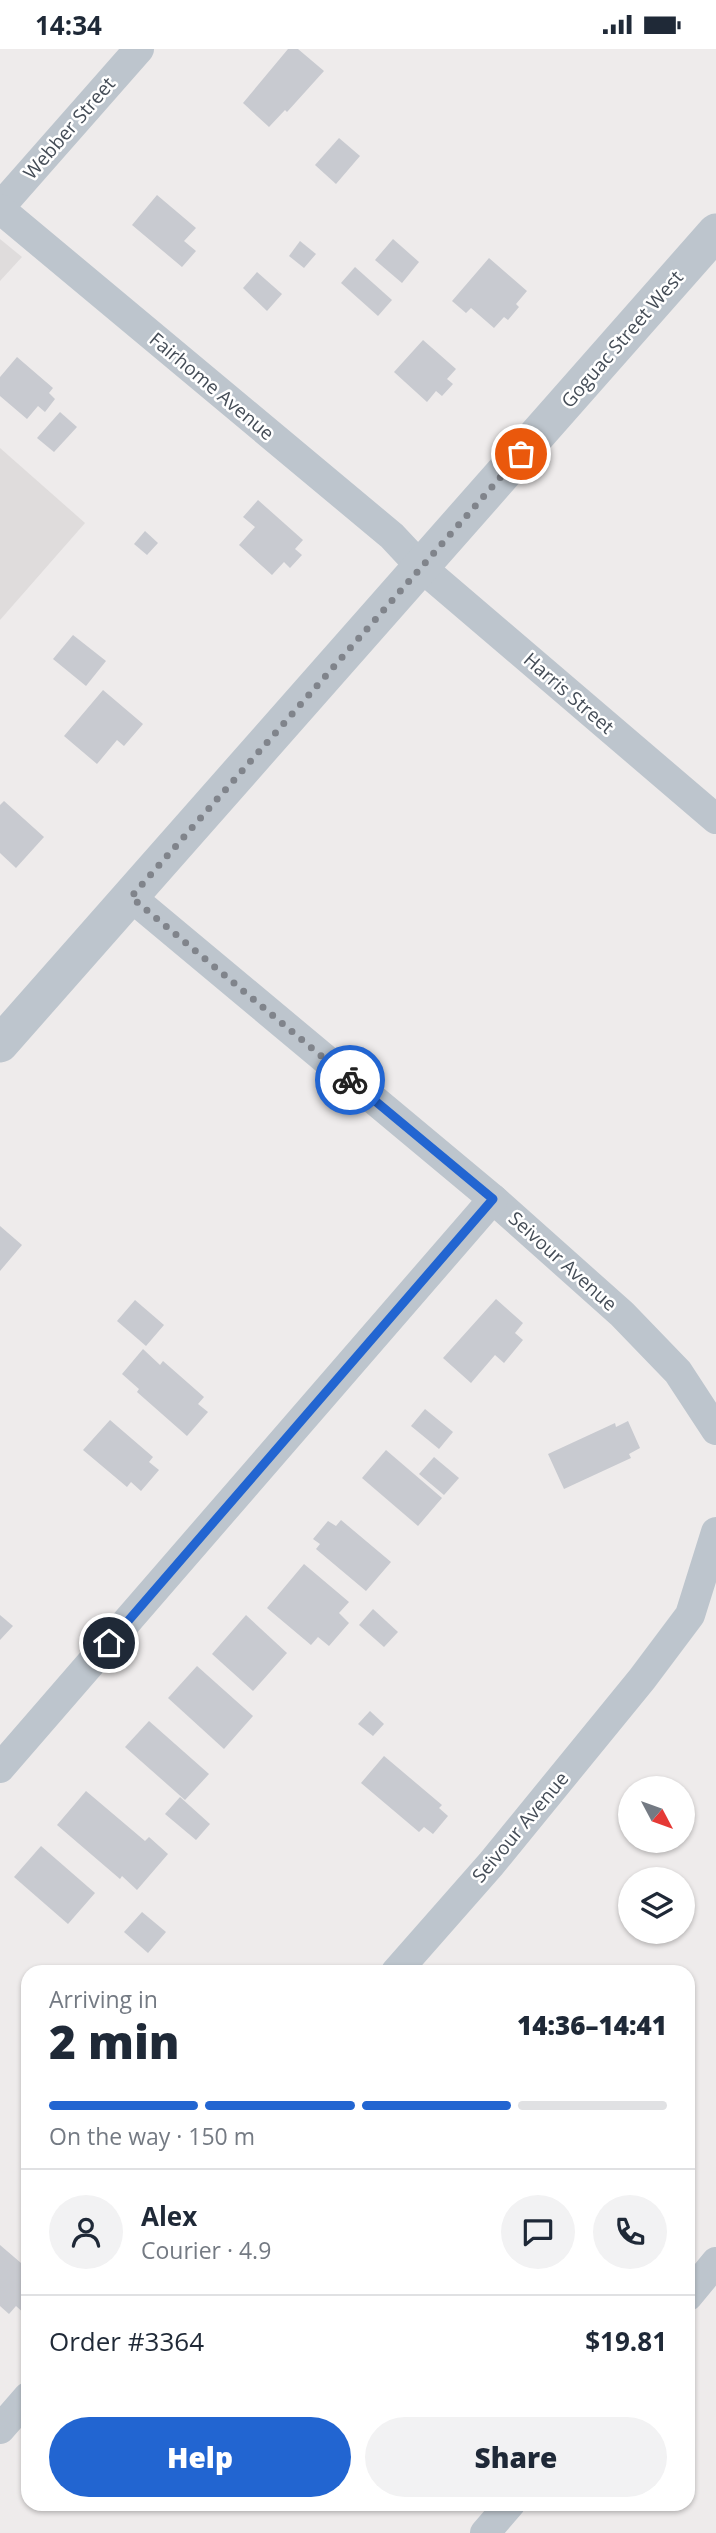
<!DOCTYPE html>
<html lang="en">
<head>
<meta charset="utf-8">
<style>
  :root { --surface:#fff; --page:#f2f2f3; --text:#1f2937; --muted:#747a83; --line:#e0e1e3; --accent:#2265d1 }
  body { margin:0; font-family:"Open Sans",sans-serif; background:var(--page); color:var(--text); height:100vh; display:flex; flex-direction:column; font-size:26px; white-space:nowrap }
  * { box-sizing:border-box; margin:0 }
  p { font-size:23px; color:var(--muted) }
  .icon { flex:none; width:38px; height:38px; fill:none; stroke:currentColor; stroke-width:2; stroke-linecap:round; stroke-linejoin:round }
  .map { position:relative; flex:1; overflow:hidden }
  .details { position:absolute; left:21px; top:1916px; width:674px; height:546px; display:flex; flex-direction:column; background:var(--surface); border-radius:21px; box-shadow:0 2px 5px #0004 }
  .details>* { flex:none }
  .needle { width:46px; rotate:131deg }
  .buttons { position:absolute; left:618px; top:1727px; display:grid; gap:14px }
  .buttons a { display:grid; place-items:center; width:77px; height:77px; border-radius:50%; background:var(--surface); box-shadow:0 2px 5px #0004; font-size:35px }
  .pin { position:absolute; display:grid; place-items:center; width:60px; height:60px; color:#fff; margin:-30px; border:4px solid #fff; border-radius:50%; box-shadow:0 2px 7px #0007 }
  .courier { position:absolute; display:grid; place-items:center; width:70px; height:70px; margin:-35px; border:5px solid #2265d1; border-radius:50%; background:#fff; color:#222; box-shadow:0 2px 9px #0007 }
  .overview em { font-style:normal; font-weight:800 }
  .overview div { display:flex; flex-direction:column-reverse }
  .overview { display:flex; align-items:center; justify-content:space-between; height:119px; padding:0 28px }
  h1 { font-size:46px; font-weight:800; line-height:52px }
  .bar { display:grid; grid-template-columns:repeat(4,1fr); gap:10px 7px; align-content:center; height:84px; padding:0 28px }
  .bar i { height:9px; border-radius:5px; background:var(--line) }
  .bar .selected { background:var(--accent) }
  .bar p { grid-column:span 4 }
  .line { display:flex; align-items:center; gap:18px; padding:0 28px; border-top:2px solid var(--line) }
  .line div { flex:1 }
  .round { display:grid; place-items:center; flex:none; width:74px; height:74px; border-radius:37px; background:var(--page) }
  .cta { display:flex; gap:14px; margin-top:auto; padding:14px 28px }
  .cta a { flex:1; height:80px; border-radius:42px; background:var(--accent); color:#fff; font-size:28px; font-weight:800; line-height:80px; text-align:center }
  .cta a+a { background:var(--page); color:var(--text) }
  .status { display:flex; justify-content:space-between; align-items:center; height:49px; padding:0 35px; background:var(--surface); direction:ltr }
  .status svg { height:19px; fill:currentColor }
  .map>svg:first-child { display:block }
</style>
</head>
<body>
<div class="status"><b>14:34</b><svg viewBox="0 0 49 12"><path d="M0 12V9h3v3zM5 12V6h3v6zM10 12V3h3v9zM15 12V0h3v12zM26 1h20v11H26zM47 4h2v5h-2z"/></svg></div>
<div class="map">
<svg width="716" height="2484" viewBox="0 0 716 2484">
  <rect width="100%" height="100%" fill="#eeebeb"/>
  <!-- education -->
  <g fill="#dfdcdc">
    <path d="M 0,190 L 22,208 L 0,232 Z"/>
    <path d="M 0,399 L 85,474 L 0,571 Z"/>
  </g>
  <!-- building -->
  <g fill="#c8cad0">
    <path d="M 288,0 L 298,0 L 324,22 L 287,63 L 285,61 L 269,78 L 243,54 Z"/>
    <path d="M 339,89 L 360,107 L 336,135 L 315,116 Z"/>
    <path d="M 157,146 L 196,179 L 184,192 L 196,202 L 182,218 L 132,176 Z"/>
    <path d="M 393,190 L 419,213 L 402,234 L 375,211 Z"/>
    <path d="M 300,192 L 316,205 L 304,219 L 289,207 Z"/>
    <path d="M 489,209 L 527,242 L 516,255 L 519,258 L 508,271 L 504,268 L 494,279 L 471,259 L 466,264 L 452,252 Z"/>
    <path d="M 355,218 L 392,251 L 378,267 L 341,234 Z"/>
    <path d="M 257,223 L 282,245 L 267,262 L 243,239 Z"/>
    <path d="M 423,291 L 456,320 L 447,330 L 453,335 L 442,347 L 436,342 L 427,353 L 394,323 Z"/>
    <path d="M 17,308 L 53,339 L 49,344 L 55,350 L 45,363 L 38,357 L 27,370 L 0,347 L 0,328 Z"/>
    <path d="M 60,363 L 77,378 L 54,403 L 37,389 Z"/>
    <path d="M 258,451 L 303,491 L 295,500 L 302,506 L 290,519 L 284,513 L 272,526 L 239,496 L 255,478 L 243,468 Z"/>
    <path d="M 145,482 L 158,494 L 147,506 L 134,495 Z"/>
    <path d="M 73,586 L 106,612 L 86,637 L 53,610 Z"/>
    <path d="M 103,641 L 143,675 L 124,697 L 117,691 L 97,715 L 64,687 Z"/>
    <path d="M 4,752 L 44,788 L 16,819 L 0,804 L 0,756 Z"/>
    <path d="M 0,1177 L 22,1196 L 0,1222 Z"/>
    <path d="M 496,1250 L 523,1274 L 515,1284 L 523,1291 L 504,1314 L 495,1306 L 471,1334 L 443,1309 Z"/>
    <path d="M 135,1251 L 164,1276 L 146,1297 L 117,1272 Z"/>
    <path d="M 143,1300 L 160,1316 L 163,1312 L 204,1348 L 198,1355 L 208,1363 L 187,1387 L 137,1343 L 139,1340 L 122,1325 Z"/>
    <path d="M 425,1360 L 453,1383 L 439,1400 L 411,1377 Z"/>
    <path d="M 110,1371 L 153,1408 L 149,1413 L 159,1421 L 141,1442 L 131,1433 L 127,1438 L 83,1401 Z"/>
    <path d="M 628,1372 L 640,1399 L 629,1405 L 631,1409 L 564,1440 L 548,1405 L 615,1374 L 616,1378 Z"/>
    <path d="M 386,1401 L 442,1449 L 418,1477 L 362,1429 Z"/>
    <path d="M 434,1408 L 459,1429 L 444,1446 L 419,1425 Z"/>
    <path d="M 341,1471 L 391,1513 L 366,1542 L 316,1500 L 320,1495 L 313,1490 L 328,1472 L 336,1477 Z"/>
    <path d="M 304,1515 L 349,1553 L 339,1564 L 349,1574 L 329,1597 L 318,1588 L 311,1596 L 267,1559 Z"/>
    <path d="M 373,1560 L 398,1583 L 384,1598 L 359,1576 Z"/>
    <path d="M 0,1566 L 13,1577 L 0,1591 Z"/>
    <path d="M 246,1566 L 287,1604 L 253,1642 L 212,1605 Z"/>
    <path d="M 197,1617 L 253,1667 L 224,1700 L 168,1649 Z"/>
    <path d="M 370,1662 L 384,1675 L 373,1687 L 358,1675 Z"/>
    <path d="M 149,1672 L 209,1725 L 185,1751 L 125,1698 Z"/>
    <path d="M 384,1707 L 442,1756 L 439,1759 L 448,1767 L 433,1785 L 424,1778 L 419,1783 L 361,1734 Z"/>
    <path d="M 86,1742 L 145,1792 L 149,1788 L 168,1805 L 137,1841 L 122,1827 L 120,1830 L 57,1776 Z"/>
    <path d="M 180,1748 L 210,1775 L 196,1791 L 165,1765 Z"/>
    <path d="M 41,1797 L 95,1844 L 68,1875 L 14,1828 Z"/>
    <path d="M 142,1863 L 166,1883 L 148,1904 L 124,1883 Z"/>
    <path d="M 0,2196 L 28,2220 L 28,2261 L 25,2265 L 16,2257 L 9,2265 L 0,2257 Z"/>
  </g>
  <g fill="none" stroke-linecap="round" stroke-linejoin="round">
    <!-- minor -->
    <g stroke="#bdc5cd" stroke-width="30">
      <path d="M 0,158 L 139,0"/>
      <path d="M 0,160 L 392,487 L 421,518 L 716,770"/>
      <path d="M 131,848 L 493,1150 L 622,1265 L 678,1323 L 716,1381"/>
      <path d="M 0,1719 L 493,1150"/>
      <path d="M 396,1923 L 491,1815 L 642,1630 L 690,1566 L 716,1483"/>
      <path d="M 688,2247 L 716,2213"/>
      <path d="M 0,2380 L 28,2348"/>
      <path d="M 485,2484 L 510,2455"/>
    </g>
    <!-- tertiary -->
    <path stroke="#bdc5cd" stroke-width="37" d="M 0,995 L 716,183"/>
  </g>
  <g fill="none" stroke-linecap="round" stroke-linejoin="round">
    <!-- done -->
    <path stroke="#80848b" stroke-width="7" stroke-dasharray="0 12.6" d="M 350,1031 L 131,848 L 521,405"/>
    <!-- route -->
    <path stroke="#2265d1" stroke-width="9" d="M 109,1594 L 493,1150 L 350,1031"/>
  </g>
  <g text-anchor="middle" stroke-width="5" stroke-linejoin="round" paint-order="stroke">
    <!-- street labels -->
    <g font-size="19" fill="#454d57" stroke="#fff">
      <text transform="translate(69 79) rotate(-49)" y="7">Webber Street</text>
      <text transform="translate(622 290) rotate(-49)" y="7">Goguac Street West</text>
      <text transform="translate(212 337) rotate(40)" y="7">Fairhome Avenue</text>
      <text transform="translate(569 644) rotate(41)" y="7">Harris Street</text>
      <text transform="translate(563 1212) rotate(42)" y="7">Seivour Avenue</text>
      <text transform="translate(520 1778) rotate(-50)" y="7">Seivour Avenue</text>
    </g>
  </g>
</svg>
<div class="buttons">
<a><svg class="needle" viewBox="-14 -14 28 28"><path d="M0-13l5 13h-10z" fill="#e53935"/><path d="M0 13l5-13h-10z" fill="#747a83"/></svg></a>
<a><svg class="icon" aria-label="layers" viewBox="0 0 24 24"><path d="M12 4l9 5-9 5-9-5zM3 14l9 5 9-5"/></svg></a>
</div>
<div class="pin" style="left:521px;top:405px;background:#ea580c"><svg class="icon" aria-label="bag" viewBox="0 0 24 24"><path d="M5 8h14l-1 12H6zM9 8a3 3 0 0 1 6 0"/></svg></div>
<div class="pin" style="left:109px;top:1594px;background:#1f2937"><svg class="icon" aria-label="home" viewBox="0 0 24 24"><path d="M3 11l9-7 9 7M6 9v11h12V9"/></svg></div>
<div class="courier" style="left:350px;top:1031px"><svg class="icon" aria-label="bike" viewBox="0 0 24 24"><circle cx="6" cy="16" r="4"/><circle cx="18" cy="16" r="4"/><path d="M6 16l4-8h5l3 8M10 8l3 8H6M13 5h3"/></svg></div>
<section class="details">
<div class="overview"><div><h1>2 min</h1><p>Arriving in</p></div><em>14:36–14:41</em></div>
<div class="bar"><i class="selected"></i><i class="selected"></i><i class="selected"></i><i></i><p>On the way · 150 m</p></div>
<div class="line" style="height:126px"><a class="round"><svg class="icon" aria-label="person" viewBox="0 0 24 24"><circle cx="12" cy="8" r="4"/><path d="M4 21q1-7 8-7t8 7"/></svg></a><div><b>Alex</b><p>Courier · 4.9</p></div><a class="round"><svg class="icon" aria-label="chat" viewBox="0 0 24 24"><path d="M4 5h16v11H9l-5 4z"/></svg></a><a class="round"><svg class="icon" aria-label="phone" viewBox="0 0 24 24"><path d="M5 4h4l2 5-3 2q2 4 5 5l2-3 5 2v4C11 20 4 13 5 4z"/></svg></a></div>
<div class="line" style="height:91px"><div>Order #3364</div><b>$19.81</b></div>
<div class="cta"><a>Help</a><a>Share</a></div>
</section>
</div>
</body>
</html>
